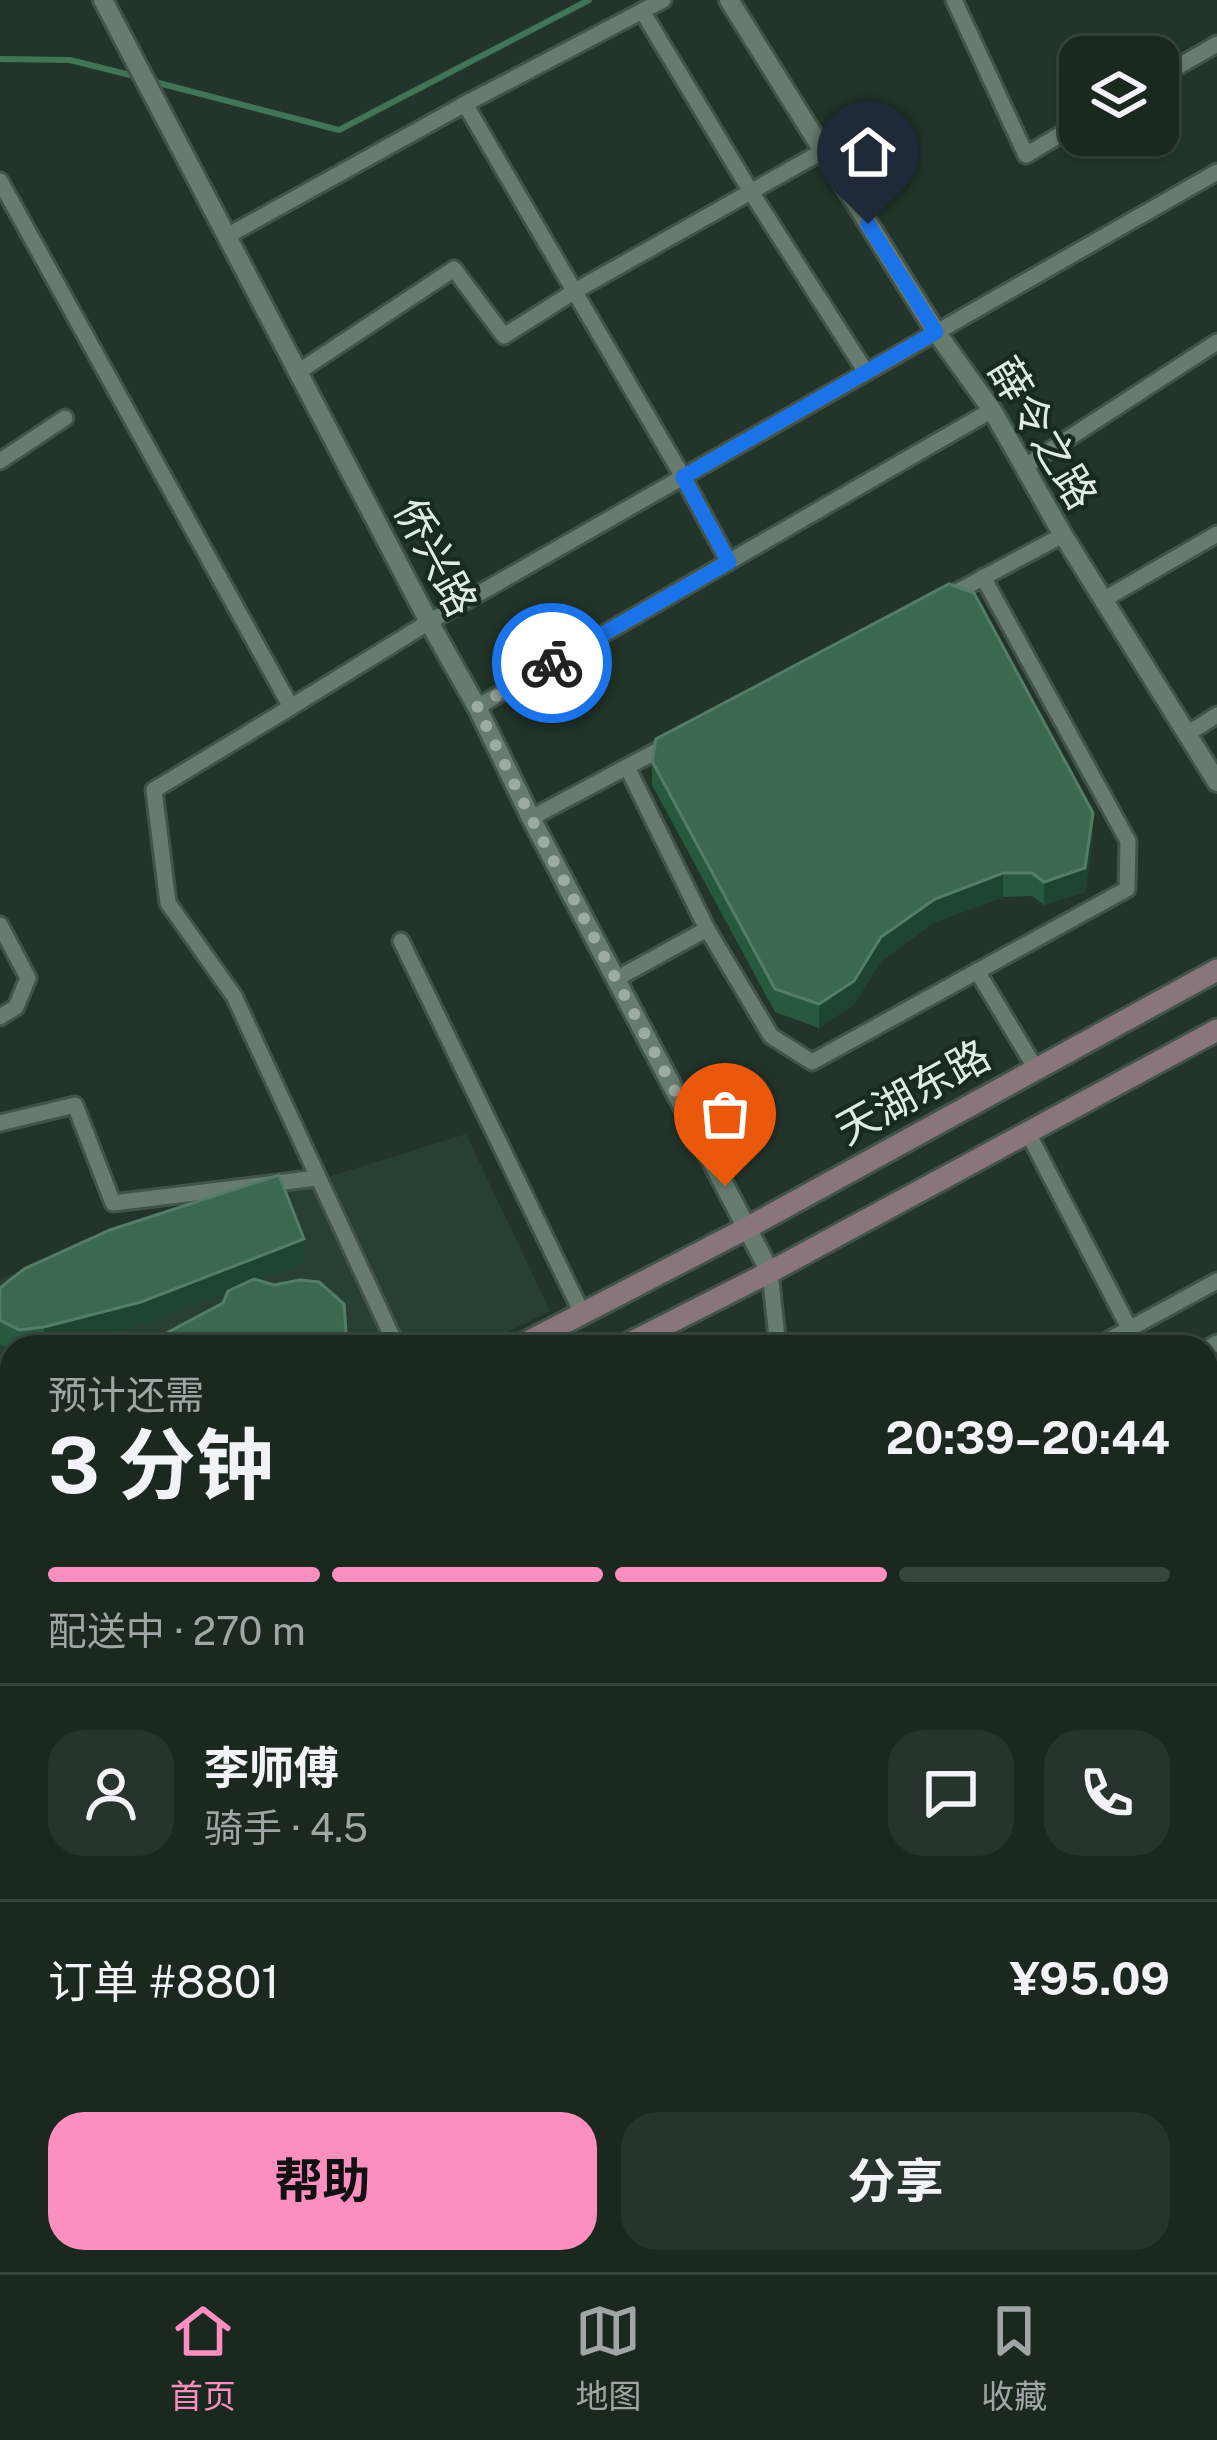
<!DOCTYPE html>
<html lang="zh">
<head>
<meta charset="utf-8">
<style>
  :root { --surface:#1a2820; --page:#27342d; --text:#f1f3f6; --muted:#9fa6a5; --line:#38443e; --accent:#fd8ec0 }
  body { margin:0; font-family:"Public Sans","Noto Sans SC",sans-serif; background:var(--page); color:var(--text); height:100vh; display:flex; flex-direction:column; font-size:45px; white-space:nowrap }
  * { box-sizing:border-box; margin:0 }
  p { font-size:39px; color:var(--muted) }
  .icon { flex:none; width:66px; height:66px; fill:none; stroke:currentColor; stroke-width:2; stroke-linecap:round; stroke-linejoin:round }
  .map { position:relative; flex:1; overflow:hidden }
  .sheet { position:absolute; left:0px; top:1335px; width:1218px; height:939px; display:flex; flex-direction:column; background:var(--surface); border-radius:36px 36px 0 0; box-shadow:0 3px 9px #0004,0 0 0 3px var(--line) }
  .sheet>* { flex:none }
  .buttons { position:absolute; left:1059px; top:36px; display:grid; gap:24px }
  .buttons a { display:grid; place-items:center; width:120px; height:120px; border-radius:24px; background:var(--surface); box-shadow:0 3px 9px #0004,0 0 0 3px var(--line); font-size:60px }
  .pin { position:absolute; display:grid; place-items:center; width:102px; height:102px; color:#fff; margin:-123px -51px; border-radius:50% 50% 50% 0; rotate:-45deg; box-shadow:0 0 12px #0007 }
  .pin .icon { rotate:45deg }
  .courier { position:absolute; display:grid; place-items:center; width:120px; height:120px; margin:-60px; border:9px solid #1a73e8; border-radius:50%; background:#fff; color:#222; box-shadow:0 3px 15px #0007 }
  .head em { font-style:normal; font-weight:700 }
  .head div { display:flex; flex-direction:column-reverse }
  .head { display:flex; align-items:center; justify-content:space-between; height:204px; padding:0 48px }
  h1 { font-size:78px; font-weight:700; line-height:90px }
  .bar { display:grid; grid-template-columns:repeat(4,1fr); gap:18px 12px; align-content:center; height:144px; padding:0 48px }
  .bar i { height:15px; border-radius:9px; background:var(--line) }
  .bar .active { background:var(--accent) }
  .bar p { grid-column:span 4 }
  .line { display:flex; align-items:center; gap:30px; padding:0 48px; border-top:3px solid var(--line) }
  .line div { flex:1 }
  .round { display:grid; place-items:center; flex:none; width:126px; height:126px; border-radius:36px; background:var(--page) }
  .cta { display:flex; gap:24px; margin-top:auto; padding:24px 48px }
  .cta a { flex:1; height:138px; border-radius:36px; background:var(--accent); color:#111; font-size:48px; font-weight:700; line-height:138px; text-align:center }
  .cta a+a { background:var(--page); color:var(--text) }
  .menu { display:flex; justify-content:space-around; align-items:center; height:168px; border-top:3px solid var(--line); background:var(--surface); font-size:33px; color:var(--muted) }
  .menu a { display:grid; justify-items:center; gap:6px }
  .menu .active { color:var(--accent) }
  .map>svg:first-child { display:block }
</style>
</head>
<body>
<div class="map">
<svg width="1217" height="2272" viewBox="0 0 1217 2272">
  <rect width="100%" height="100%" fill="#23352a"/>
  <!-- built -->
  <path fill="#274031" d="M 466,1134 L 550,1311 L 477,1347 L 12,1347 L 12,1578 L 0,1584 L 0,1279 Z"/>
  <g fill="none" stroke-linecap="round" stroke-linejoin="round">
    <!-- stream -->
    <g stroke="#407556" stroke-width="6">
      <path d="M 0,59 L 70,60 L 138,77"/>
      <path d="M 151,81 L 339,130 L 589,0"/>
    </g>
    <!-- pedestrian casing -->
    <g stroke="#425349" stroke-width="16">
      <path id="pedestrian" d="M 0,1804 L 1,1805"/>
    </g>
    <!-- minor casing -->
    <g stroke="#425349" stroke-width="21">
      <g id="minor">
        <path d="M 954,0 L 1026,155 L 1080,123"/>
        <path d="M 642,11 L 751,192 L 866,372"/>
        <path d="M 1158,78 L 1217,44"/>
        <path d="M 465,104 L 683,477 L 729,562"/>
        <path d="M 0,181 L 291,707 L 429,622 L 1217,172"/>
        <path d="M 227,236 L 465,104 L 663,0"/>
        <path d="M 298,372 L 454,269 L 504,336 L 575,291 L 823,151"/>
        <path d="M 0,461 L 65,418"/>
        <path d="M 1024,467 L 1217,342"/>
        <path d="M 947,597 L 1063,535"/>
        <path d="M 1103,600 L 1217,534"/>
        <path d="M 291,707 L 154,790 L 168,903 L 234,996 L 397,1347"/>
        <path d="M 477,707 L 992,410"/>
        <path d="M 1187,734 L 1217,715"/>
        <path d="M 627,767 L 707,929"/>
        <path d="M 531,818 L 666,746"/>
        <path d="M 0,925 L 28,978 L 16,1007 L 0,1017"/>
        <path d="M 401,941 L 583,1315"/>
        <path d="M 977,971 L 1036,1069"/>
        <path d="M 616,979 L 707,929 L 771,1036 L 812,1062 L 1127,889 L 1128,841 L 983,577"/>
        <path d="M 0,1123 L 75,1105 L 113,1203 L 317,1178"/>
        <path d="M 1028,1133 L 1139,1347"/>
        <path d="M 770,1272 L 778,1347"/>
        <path d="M 1096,1347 L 1217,1281"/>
        <path d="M 1206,1349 L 1217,1343"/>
        <path d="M 1206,1399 L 1217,1393"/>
        <path d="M 1206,1490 L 1217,1484"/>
        <path d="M 1206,1618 L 1217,1613"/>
        <path d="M 1206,1947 L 1217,1948"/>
        <path d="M 1206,2054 L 1217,2055"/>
        <path d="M 0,2072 L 12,2095"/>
        <path d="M 98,2262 L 103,2272"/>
        <path d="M 587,2262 L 592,2272"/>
        <path d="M 743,2262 L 836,2272"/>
        <path d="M 337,2272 L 363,2262"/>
        <path d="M 714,2272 L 730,2262"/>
      </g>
    </g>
    <!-- tertiary casing -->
    <g stroke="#425349" stroke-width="24">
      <g id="tertiary">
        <path d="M 103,0 L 429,622 L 477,707 L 531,818 L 770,1272"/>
        <path d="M 729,0 L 936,332 L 992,410 L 1063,535 L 1217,782"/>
      </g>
    </g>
    <!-- secondary casing -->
    <g stroke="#425349" stroke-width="27">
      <g id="secondary">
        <path d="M 518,1347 L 747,1228 L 1217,970"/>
        <path d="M 622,1347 L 770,1272 L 1217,1030"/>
        <path d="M 0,1611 L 12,1605"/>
        <path d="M 0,1664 L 12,1658"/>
      </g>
    </g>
    <!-- path -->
    <g stroke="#85938a" stroke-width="3" stroke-dasharray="3 9" stroke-linecap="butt">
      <path d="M 0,1731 L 12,1726"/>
      <path d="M 0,1833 L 12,1860"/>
    </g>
    <!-- pedestrian -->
    <use href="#pedestrian" stroke="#677b6e" stroke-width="10"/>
    <!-- minor -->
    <use href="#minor" stroke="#677b6e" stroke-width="15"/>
    <!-- tertiary -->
    <use href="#tertiary" stroke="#677b6e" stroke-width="18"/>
    <!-- secondary -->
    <use href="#secondary" stroke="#8b757d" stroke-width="21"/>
  </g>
  <!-- wall -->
  <g fill="#26593e">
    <path d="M 652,761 L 1093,837 L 1085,892 L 1044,905 L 1032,896 L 1003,897 L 935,922 L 881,961 L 854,1004 L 819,1028 L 775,1012 L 652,785 Z"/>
    <path d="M 304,1263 L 259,1280 L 223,1303 L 228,1292 L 141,1325 L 57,1347 L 12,1347 L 12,1350 L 0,1344 L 0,1288 Z"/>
    <path d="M 12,1414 L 12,1516 L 0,1514 L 0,1421 Z"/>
  </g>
  <!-- shaded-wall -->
  <g fill="#1c442f">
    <path d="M 1093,813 L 1093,837 L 1085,892 L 1044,905 L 1044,882 Z"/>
    <path d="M 1003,873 L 1003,897 L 935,922 L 881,961 L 854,1004 L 819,1028 L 819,1004 L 881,937 L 935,899 Z"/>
    <path d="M 304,1239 L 304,1263 L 141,1325 L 57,1347 L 44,1347 L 44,1327 Z"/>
    <path d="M 12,2013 L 12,2037 L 0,2043 L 0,2019 Z"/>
  </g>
  <!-- building -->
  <g fill="#3a6950" stroke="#547d67" stroke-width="3">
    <path d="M 949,584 L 974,593 L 1093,813 L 1085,868 L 1044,882 L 1032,873 L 1003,873 L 935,899 L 881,937 L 854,981 L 819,1004 L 775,989 L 652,761 L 656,739 Z"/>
    <path d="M 279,1175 L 304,1239 L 141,1302 L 44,1327 L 19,1330 L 0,1320 L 0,1288 L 24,1269 L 110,1230 Z"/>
    <path d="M 254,1279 L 274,1285 L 300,1280 L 319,1282 L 344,1304 L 347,1346 L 140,1347 L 223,1303 L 228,1291 Z"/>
    <path d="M 12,1414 L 12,1498 L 0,1496 L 0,1421 Z"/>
    <path d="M 0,1865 L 12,1889 L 12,2013 L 0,2019 Z"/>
  </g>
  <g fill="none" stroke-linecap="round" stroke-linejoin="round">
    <!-- done -->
    <path stroke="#9eaba3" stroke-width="12" stroke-dasharray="0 21.6" d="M 552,663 L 477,707 L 531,818 L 725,1186"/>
    <!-- route -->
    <path stroke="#1a73e8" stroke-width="15" d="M 552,663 L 729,562 L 683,477 L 936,332 L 868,224"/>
  </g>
  <g text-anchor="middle" stroke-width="9" stroke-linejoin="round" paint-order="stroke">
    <!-- street labels -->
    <g font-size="42" fill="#e0ebe4" stroke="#192b20">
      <text transform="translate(1043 433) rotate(59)" y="15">薛令之路</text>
      <text transform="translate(436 557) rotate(62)" y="15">侨兴路</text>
      <text transform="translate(913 1092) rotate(-29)" y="15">天湖东路</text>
    </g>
  </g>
</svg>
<div class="buttons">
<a><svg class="icon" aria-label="layers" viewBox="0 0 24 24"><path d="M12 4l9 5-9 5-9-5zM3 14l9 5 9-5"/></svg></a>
</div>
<div class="pin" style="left:725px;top:1186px;background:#ea580c"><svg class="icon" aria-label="bag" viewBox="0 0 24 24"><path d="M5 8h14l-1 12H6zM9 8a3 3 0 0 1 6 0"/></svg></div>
<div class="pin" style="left:868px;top:224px;background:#1f2937"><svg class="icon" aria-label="home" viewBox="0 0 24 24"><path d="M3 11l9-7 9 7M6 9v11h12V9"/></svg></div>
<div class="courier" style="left:552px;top:663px"><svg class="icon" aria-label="bike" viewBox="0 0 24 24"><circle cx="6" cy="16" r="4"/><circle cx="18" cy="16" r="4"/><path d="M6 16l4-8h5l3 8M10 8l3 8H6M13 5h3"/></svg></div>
<section class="sheet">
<div class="head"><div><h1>3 分钟</h1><p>预计还需</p></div><em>20:39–20:44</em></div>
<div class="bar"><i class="active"></i><i class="active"></i><i class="active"></i><i></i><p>配送中 · 270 m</p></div>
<div class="line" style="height:216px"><a class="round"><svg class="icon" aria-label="person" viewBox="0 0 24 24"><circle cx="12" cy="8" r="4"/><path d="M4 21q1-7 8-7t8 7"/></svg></a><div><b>李师傅</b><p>骑手 · 4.5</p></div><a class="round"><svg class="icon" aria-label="chat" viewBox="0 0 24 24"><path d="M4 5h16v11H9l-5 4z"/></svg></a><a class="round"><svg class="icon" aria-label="phone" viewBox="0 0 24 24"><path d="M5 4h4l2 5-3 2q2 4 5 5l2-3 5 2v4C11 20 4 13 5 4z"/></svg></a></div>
<div class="line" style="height:156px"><div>订单 #8801</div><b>¥95.09</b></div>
<div class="cta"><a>帮助</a><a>分享</a></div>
</section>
</div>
<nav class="menu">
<a class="active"><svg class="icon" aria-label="home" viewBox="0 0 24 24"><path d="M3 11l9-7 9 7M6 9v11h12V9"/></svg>首页</a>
<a><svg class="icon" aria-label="map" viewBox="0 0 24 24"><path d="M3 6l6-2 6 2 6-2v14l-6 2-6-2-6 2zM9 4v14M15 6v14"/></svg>地图</a>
<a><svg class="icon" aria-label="saved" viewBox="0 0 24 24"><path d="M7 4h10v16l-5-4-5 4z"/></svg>收藏</a>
</nav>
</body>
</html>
